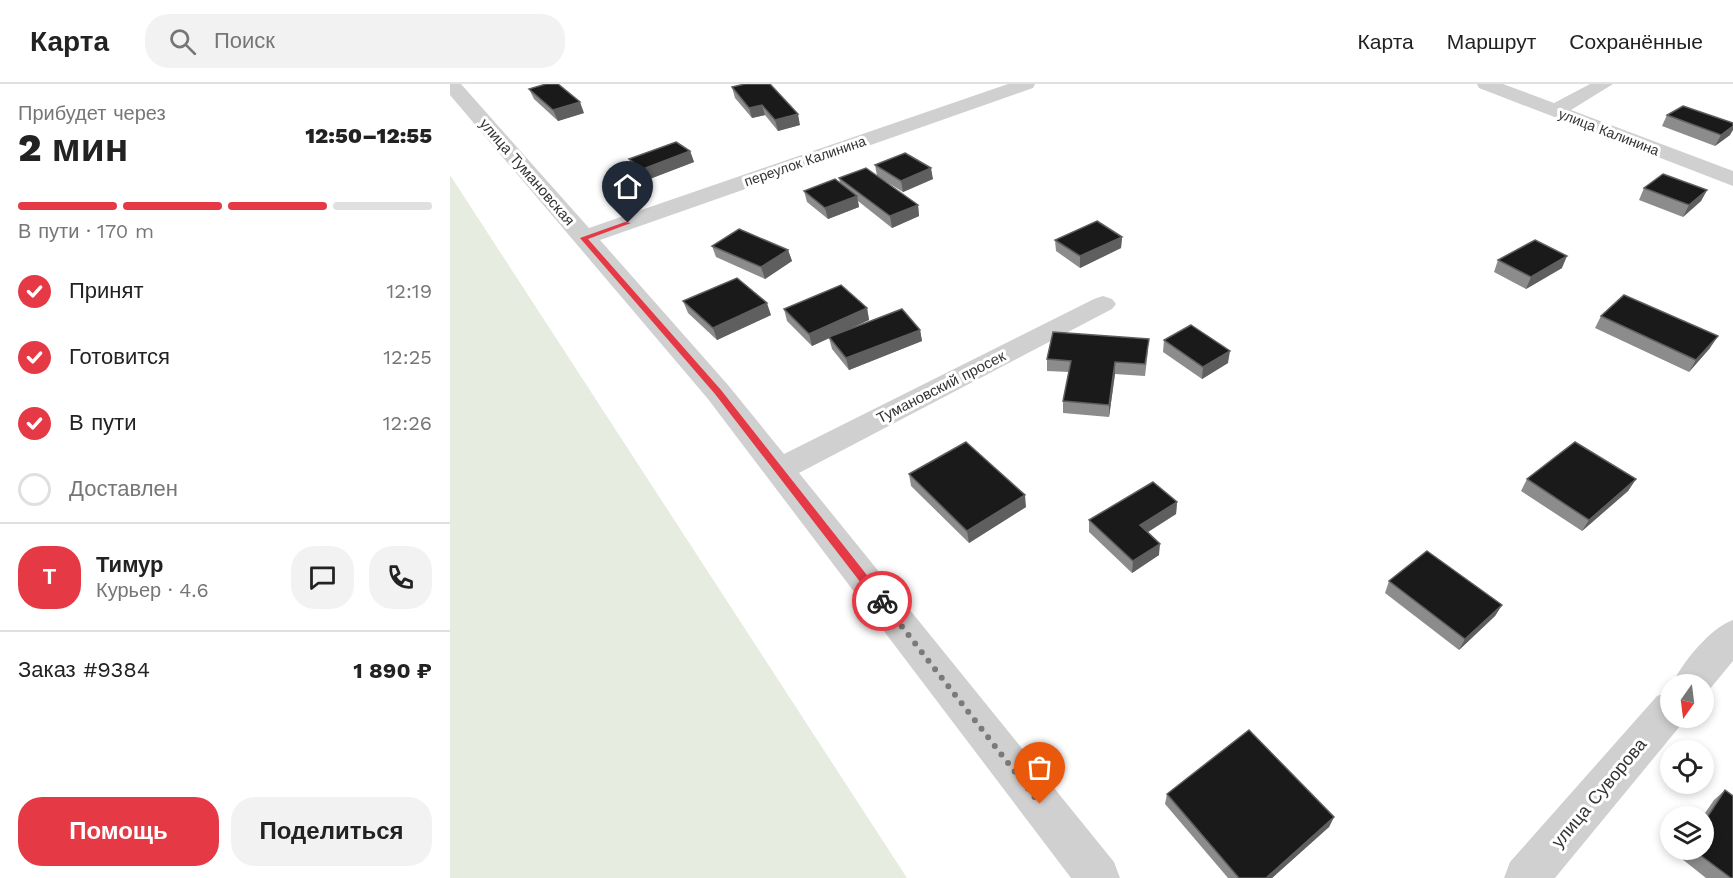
<!DOCTYPE html>
<html lang="ru">
<head>
<meta charset="utf-8">
<style>
  :root { --surface:#fff; --page:#f2f2f2; --text:#222; --muted:#767676; --line:#e0e0e0; --accent:#e63946 }
  body { margin:0; font-family:"Work Sans",sans-serif; background:var(--page); color:var(--text); height:100vh; display:flex; flex-direction:column; font-size:22px; white-space:nowrap }
  * { box-sizing:border-box; margin:0 }
  p { font-size:20px; color:var(--muted) }
  .icon { flex:none; width:33px; height:33px; fill:none; stroke:currentColor; stroke-width:2; stroke-linecap:round; stroke-linejoin:round }
  .map { position:relative; flex:1; overflow:hidden }
  .drawer { display:flex; flex-direction:column; background:var(--surface); width:450px }
  .drawer>* { flex:none }
  .needle { width:39px; rotate:194deg }
  .fabs { position:absolute; left:1210px; top:590px; display:grid; gap:12px }
  .fabs a { display:grid; place-items:center; width:54px; height:54px; border-radius:50%; background:var(--surface); box-shadow:0 3px 9px #0003; font-size:30px }
  .pin { position:absolute; display:grid; place-items:center; width:51px; height:51px; color:#fff; margin:-62px -26px; border-radius:50% 50% 50% 0; rotate:-45deg; box-shadow:0 0 6px #0007 }
  .pin .icon { rotate:45deg }
  .courier { position:absolute; display:grid; place-items:center; width:60px; height:60px; margin:-30px; border:4px solid #e63946; border-radius:50%; background:#fff; color:#222; box-shadow:0 2px 8px #0007 }
  .head em { font-style:normal; font-weight:800 }
  .head div { display:flex; flex-direction:column-reverse }
  .head { display:flex; align-items:center; justify-content:space-between; height:102px; padding:0 18px }
  h1 { font-size:39px; font-weight:800; line-height:45px }
  .bar { display:grid; grid-template-columns:repeat(4,1fr); gap:9px 6px; align-content:center; height:72px; padding:0 18px }
  .bar i { height:8px; border-radius:4px; background:var(--line) }
  .bar .current { background:var(--accent) }
  .bar p { grid-column:span 4 }
  .line { display:flex; align-items:center; gap:15px; padding:0 18px; border-top:2px solid var(--line) }
  .line div { flex:1 }
  .round { display:grid; place-items:center; flex:none; width:63px; height:63px; border-radius:24px; background:var(--page) }
  ol { padding:0 18px; list-style:none }
  li { display:flex; align-items:center; gap:18px; height:66px }
  li p { margin-inline-start:auto }
  li .icon { padding:6px; border-radius:50%; background:var(--accent); color:#fff; stroke-width:4 }
  li:last-child { color:var(--muted) }
  li i { width:33px; height:33px; border:3px solid var(--line); border-radius:50% }
  .cta { display:flex; gap:12px; margin-top:auto; padding:12px 18px }
  .cta a { flex:1; height:69px; border-radius:24px; background:var(--accent); color:#fff; font-size:24px; font-weight:800; line-height:69px; text-align:center }
  .cta a+a { background:var(--page); color:var(--text) }
  header { display:flex; align-items:center; gap:36px; box-sizing:border-box; height:84px; padding:0 30px; background:var(--surface); border-bottom:2px solid var(--line) }
  header strong { font-size:28px }
  nav { display:flex; gap:33px; margin-inline-start:auto; font-size:21px }
  .search { width:420px; height:54px; background:var(--page); display:flex; align-items:center; gap:15px; box-sizing:border-box; padding:0 21px; border-radius:24px; color:var(--muted); font-size:22px }
  main { display:flex; flex:1; min-height:0 }
  .map>svg:first-child { display:block }
</style>
</head>
<body>
<header>
<strong>Карта</strong>
<div class="search"><svg class="icon" aria-label="search" viewBox="0 0 24 24"><circle cx="10" cy="10" r="6"/><path d="M15 15l6 6"/></svg>Поиск</div>
<nav><a>Карта</a><a>Маршрут</a><a>Сохранённые</a></nav>
</header>
<main>
<section class="drawer">
<div class="head"><div><h1>2 мин</h1><p>Прибудет через</p></div><em>12:50–12:55</em></div>
<div class="bar"><i class="current"></i><i class="current"></i><i class="current"></i><i></i><p>В пути · 170 m</p></div>
<ol>
<li><svg class="icon" aria-label="check" viewBox="0 0 24 24"><path d="M5 12l5 5 9-10"/></svg>Принят<p>12:19</p></li>
<li><svg class="icon" aria-label="check" viewBox="0 0 24 24"><path d="M5 12l5 5 9-10"/></svg>Готовится<p>12:25</p></li>
<li><svg class="icon" aria-label="check" viewBox="0 0 24 24"><path d="M5 12l5 5 9-10"/></svg>В пути<p>12:26</p></li>
<li><i></i>Доставлен</li>
</ol>
<div class="line" style="height:108px"><b class="round" style="background:var(--accent);color:#fff">Т</b><div><b>Тимур</b><p>Курьер · 4.6</p></div><a class="round"><svg class="icon" aria-label="chat" viewBox="0 0 24 24"><path d="M4 5h16v11H9l-5 4z"/></svg></a><a class="round"><svg class="icon" aria-label="phone" viewBox="0 0 24 24"><path d="M5 4h4l2 5-3 2q2 4 5 5l2-3 5 2v4C11 20 4 13 5 4z"/></svg></a></div>
<div class="line" style="height:78px"><div>Заказ #9384</div><b>1 890 ₽</b></div>
<div class="cta"><a>Помощь</a><a>Поделиться</a></div>
</section>
<div class="map">
<svg width="1283" height="794" viewBox="0 0 1283 794">
  <rect width="100%" height="100%" fill="#fff"/>
  <!-- green -->
  <path fill="#e6ecdf" d="M 0,91 L 457,794 L 0,794 Z"/>
  <g fill="none" stroke-linecap="round" stroke-linejoin="round">
    <!-- street -->
    <g fill="#d0d0d0" fill-rule="evenodd">
      <path d="M 0,0 L 11,0 L 139,144 L 558,0 L 585,0 L 583,4 L 150,156 L 278,301 L 334,370 L 644,215 L 653,212 L 662,215 L 666,220 L 662,225 L 349,389 L 664,778 L 670,794 L 621,794 L 258,315 L 0,11 Z"/>
      <path d="M 1027,0 L 1053,0 L 1104,19 L 1140,0 L 1163,0 L 1121,26 L 1283,87 L 1283,102 L 1029,4 Z"/>
      <path d="M 1283,536 L 1283,577 L 1254,612 L 1254,600 L 1222,600 C 1232,579 1261,543 1283,536 Z"/>
      <path d="M 1221,607 L 1221,633 L 1236,633 L 1235,636 L 1105,794 L 1054,794 L 1060,778 L 1207,612 Z"/>
    </g>
  </g>
  <!-- wall -->
  <g fill="#8c8c8c">
    <path d="M 282,3 L 350,41 L 328,47 L 315,31 L 302,34 L 285,14 Z"/>
    <path d="M 79,5 L 134,29 L 108,37 L 84,15 Z"/>
    <path d="M 1217,31 L 1280,51 L 1265,62 L 1212,42 Z"/>
    <path d="M 240,67 L 244,78 L 197,96 L 183,86 L 179,75 Z"/>
    <path d="M 425,81 L 483,95 L 453,108 L 430,94 L 468,121 L 469,132 L 442,144 L 408,117 L 409,123 L 378,135 L 357,118 L 354,107 L 390,99 L 389,94 L 427,92 Z"/>
    <path d="M 1194,104 L 1257,106 L 1251,117 L 1233,133 L 1189,116 Z"/>
    <path d="M 672,153 L 671,164 L 630,184 L 606,167 L 605,156 Z"/>
    <path d="M 262,162 L 338,166 L 342,177 L 315,195 L 266,173 Z"/>
    <path d="M 1048,176 L 1112,184 L 1076,205 L 1044,188 Z"/>
    <path d="M 233,217 L 321,231 L 267,256 L 238,229 Z"/>
    <path d="M 417,224 L 419,236 L 393,248 L 470,246 L 472,257 L 399,286 L 382,265 L 379,254 L 362,262 L 337,237 L 334,225 Z"/>
    <path d="M 1151,232 L 1260,264 L 1239,288 L 1145,244 Z"/>
    <path d="M 714,256 L 778,279 L 752,295 L 713,268 Z"/>
    <path d="M 698,267 L 695,292 L 665,290 L 659,333 L 613,329 L 613,317 L 619,288 L 597,287 L 597,275 Z"/>
    <path d="M 459,390 L 576,423 L 519,459 L 461,402 Z"/>
    <path d="M 1077,395 L 1186,395 L 1178,407 L 1132,447 L 1071,407 Z"/>
    <path d="M 727,418 L 726,430 L 698,448 L 709,471 L 682,489 L 639,448 L 639,436 Z"/>
    <path d="M 939,497 L 1052,521 L 1045,532 L 1009,566 L 935,509 Z"/>
    <path d="M 1275,706 L 1283,794 L 1256,794 L 1227,771 L 1231,765 L 1254,765 L 1254,732 L 1253,732 L 1264,716 Z"/>
    <path d="M 717,710 L 884,733 L 879,743 L 822,794 L 778,794 L 715,720 Z"/>
  </g>
  <!-- shaded-wall -->
  <g fill="#5f5f5f">
    <path d="M 130,18 L 134,29 L 108,37 L 103,26 Z"/>
    <path d="M 312,21 L 315,31 L 302,34 L 299,24 Z"/>
    <path d="M 348,30 L 350,41 L 328,47 L 325,36 Z"/>
    <path d="M 1283,42 L 1283,46 L 1280,51 L 1265,62 L 1271,51 Z"/>
    <path d="M 240,67 L 244,78 L 197,96 L 193,85 Z"/>
    <path d="M 481,84 L 483,95 L 453,108 L 451,97 Z"/>
    <path d="M 1257,106 L 1251,117 L 1233,133 L 1239,121 Z"/>
    <path d="M 407,112 L 409,123 L 378,135 L 375,124 Z"/>
    <path d="M 468,121 L 469,132 L 442,144 L 440,132 Z"/>
    <path d="M 672,153 L 671,164 L 630,184 L 630,172 Z"/>
    <path d="M 338,166 L 342,177 L 315,195 L 311,183 Z"/>
    <path d="M 1117,172 L 1112,184 L 1076,205 L 1081,193 Z"/>
    <path d="M 317,219 L 321,231 L 267,256 L 263,244 Z"/>
    <path d="M 417,224 L 419,236 L 362,262 L 359,250 Z"/>
    <path d="M 470,246 L 472,257 L 399,286 L 396,274 Z"/>
    <path d="M 1268,252 L 1260,264 L 1239,288 L 1246,276 Z"/>
    <path d="M 780,267 L 778,279 L 752,295 L 753,283 Z"/>
    <path d="M 665,278 L 665,290 L 659,333 L 659,321 Z"/>
    <path d="M 1186,395 L 1178,407 L 1132,447 L 1139,436 Z"/>
    <path d="M 575,411 L 576,423 L 519,459 L 517,447 Z"/>
    <path d="M 727,418 L 726,430 L 690,453 L 690,441 Z"/>
    <path d="M 710,460 L 709,471 L 682,489 L 683,477 Z"/>
    <path d="M 1052,521 L 1045,532 L 1009,566 L 1015,555 Z"/>
    <path d="M 884,733 L 879,743 L 822,794 L 816,794 Z"/>
  </g>
  <!-- building -->
  <g fill="#1a1a1a" stroke="#5f5f5f" stroke-width="1.5">
    <path d="M 96,0 L 108,0 L 130,18 L 103,26 L 79,5 Z"/>
    <path d="M 295,0 L 320,0 L 348,30 L 325,36 L 312,21 L 299,24 L 282,3 Z"/>
    <path d="M 1233,22 L 1283,39 L 1283,42 L 1271,51 L 1217,31 Z"/>
    <path d="M 226,58 L 240,67 L 193,85 L 179,75 Z"/>
    <path d="M 455,69 L 481,84 L 451,97 L 425,81 Z"/>
    <path d="M 416,84 L 468,121 L 440,132 L 389,94 Z"/>
    <path d="M 1213,90 L 1257,106 L 1239,121 L 1194,104 Z"/>
    <path d="M 385,95 L 407,112 L 375,124 L 354,107 Z"/>
    <path d="M 647,137 L 672,153 L 630,172 L 605,156 Z"/>
    <path d="M 289,145 L 338,166 L 311,183 L 262,162 Z"/>
    <path d="M 1085,156 L 1117,172 L 1081,193 L 1048,176 Z"/>
    <path d="M 287,194 L 317,219 L 263,244 L 233,217 Z"/>
    <path d="M 391,201 L 417,224 L 359,250 L 334,225 Z"/>
    <path d="M 1174,211 L 1268,252 L 1246,276 L 1151,232 Z"/>
    <path d="M 452,225 L 470,246 L 396,274 L 379,253 Z"/>
    <path d="M 741,241 L 780,267 L 753,283 L 714,256 Z"/>
    <path d="M 603,248 L 699,255 L 695,280 L 665,278 L 659,321 L 613,317 L 621,277 L 597,275 Z"/>
    <path d="M 516,358 L 575,411 L 517,447 L 459,390 Z"/>
    <path d="M 1125,358 L 1186,395 L 1139,436 L 1077,395 Z"/>
    <path d="M 703,398 L 727,418 L 690,441 L 710,460 L 683,477 L 639,436 Z"/>
    <path d="M 977,467 L 1052,521 L 1015,555 L 939,497 Z"/>
    <path d="M 799,646 L 884,733 L 816,794 L 789,794 L 717,710 Z"/>
    <path d="M 1275,706 L 1283,712 L 1283,794 L 1281,794 L 1242,765 L 1254,765 L 1254,738 Z"/>
  </g>
  <!-- route -->
  <path fill="#e63946" d="M 175,138 L 181,139 L 138,155 L 271,306 L 435,514 L 435,521 L 428,521 L 265,310 L 130,154 Z"/>
  <g fill="none" stroke-linecap="round" stroke-linejoin="round">
    <!-- done -->
    <path stroke="#7a7a7a" stroke-width="6" stroke-dasharray="0 10.8" d="M 432,517 L 590,720"/>
  </g>
  <g text-anchor="middle" stroke-width="6" stroke-linejoin="round" paint-order="stroke">
    <!-- far-street labels -->
    <g font-size="14" fill="#333" stroke="#fff">
      <text transform="translate(1159 48) rotate(21)" y="5">улица Калинина</text>
      <text transform="translate(355 77) rotate(-19)" y="5">переулок Калинина</text>
    </g>
    <!-- street labels -->
    <g font-size="15" fill="#333" stroke="#fff">
      <text transform="translate(77 88) rotate(49)" y="5">улица Тумановская</text>
      <text transform="translate(491 303) rotate(-27)" y="5">Тумановский просек</text>
    </g>
    <!-- near-street labels -->
    <g font-size="18" fill="#333" stroke="#fff">
      <text transform="translate(1149 709) rotate(-50)" y="6">улица Суворова</text>
    </g>
  </g>
</svg>
<div class="fabs">
<a><svg class="needle" viewBox="-14 -14 28 28"><path d="M0-13l5 13h-10z" fill="#e53935"/><path d="M0 13l5-13h-10z" fill="#767676"/></svg></a>
<a><svg class="icon" aria-label="locate" viewBox="0 0 24 24"><circle cx="12" cy="12" r="6"/><path d="M12 2v4M12 18v4M2 12h4M18 12h4"/></svg></a>
<a><svg class="icon" aria-label="layers" viewBox="0 0 24 24"><path d="M12 4l9 5-9 5-9-5zM3 14l9 5 9-5"/></svg></a>
</div>
<div class="pin" style="left:590px;top:720px;background:#ea580c"><svg class="icon" aria-label="bag" viewBox="0 0 24 24"><path d="M5 8h14l-1 12H6zM9 8a3 3 0 0 1 6 0"/></svg></div>
<div class="pin" style="left:178px;top:139px;background:#1f2937"><svg class="icon" aria-label="home" viewBox="0 0 24 24"><path d="M3 11l9-7 9 7M6 9v11h12V9"/></svg></div>
<div class="courier" style="left:432px;top:517px"><svg class="icon" aria-label="bike" viewBox="0 0 24 24"><circle cx="6" cy="16" r="4"/><circle cx="18" cy="16" r="4"/><path d="M6 16l4-8h5l3 8M10 8l3 8H6M13 5h3"/></svg></div>
</div>
</main>
</body>
</html>
